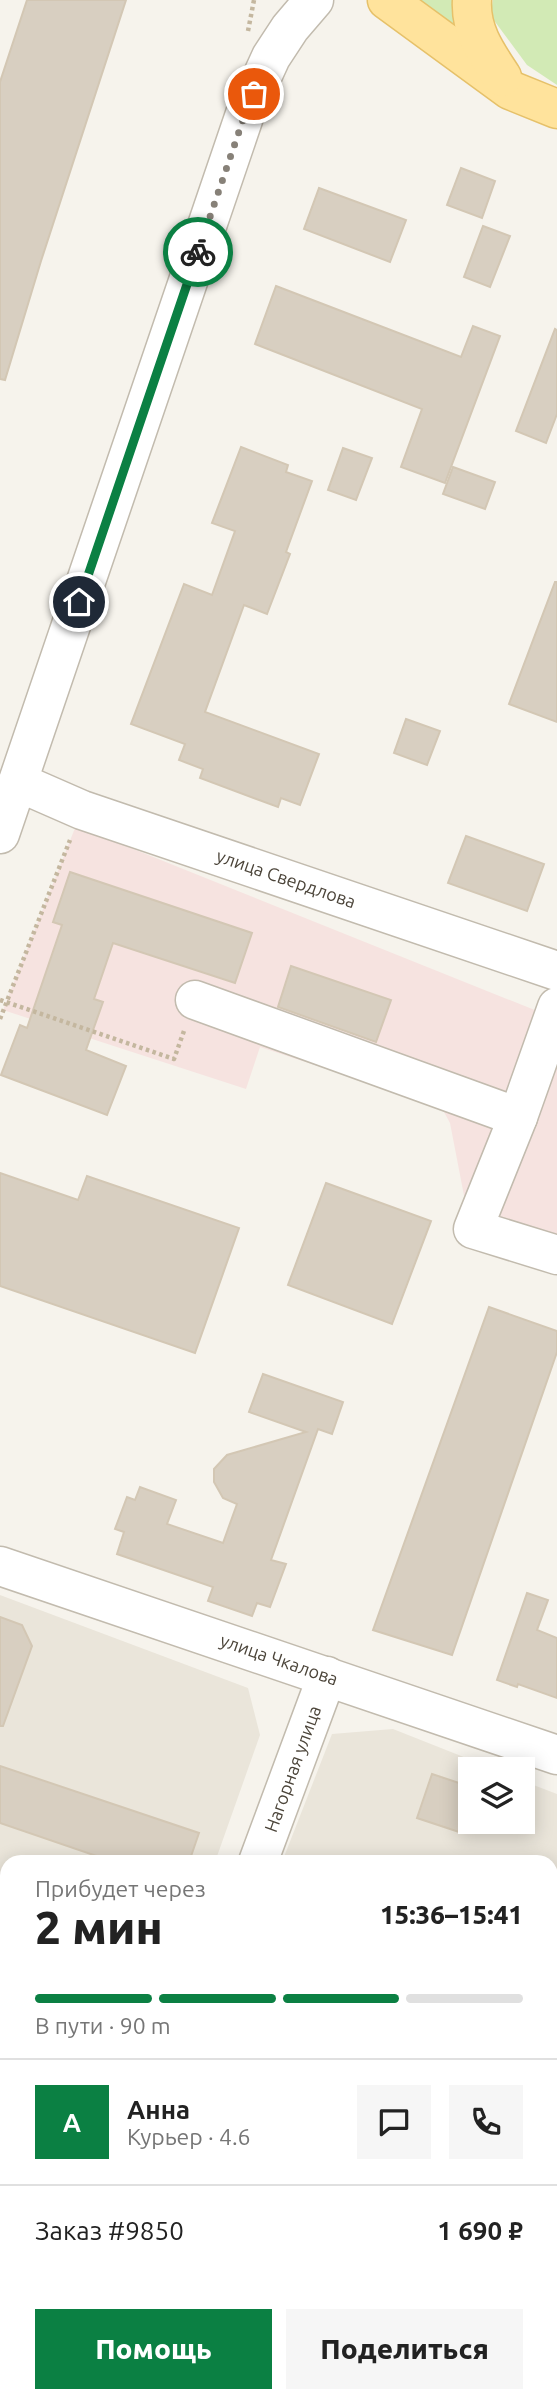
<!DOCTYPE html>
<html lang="ru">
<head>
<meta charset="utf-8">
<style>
  :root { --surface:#fff; --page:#f6f6f6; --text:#222; --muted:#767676; --line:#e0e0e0; --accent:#0b8043 }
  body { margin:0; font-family:Ubuntu,sans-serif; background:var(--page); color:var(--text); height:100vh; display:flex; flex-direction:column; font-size:26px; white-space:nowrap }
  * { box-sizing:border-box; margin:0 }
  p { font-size:23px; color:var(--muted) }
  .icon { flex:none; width:38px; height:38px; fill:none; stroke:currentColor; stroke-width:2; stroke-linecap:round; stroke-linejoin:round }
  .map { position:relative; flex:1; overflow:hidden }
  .details { position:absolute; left:0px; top:1855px; width:558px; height:548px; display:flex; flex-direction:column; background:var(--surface); border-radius:21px 21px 0 0; box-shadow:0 4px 18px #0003 }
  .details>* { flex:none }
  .tools { position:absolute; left:458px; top:1757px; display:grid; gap:14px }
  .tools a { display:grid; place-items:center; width:77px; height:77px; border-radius:0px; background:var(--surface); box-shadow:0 4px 18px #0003; font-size:35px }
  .pin { position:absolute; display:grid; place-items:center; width:60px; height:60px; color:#fff; margin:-30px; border:4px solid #fff; border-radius:50%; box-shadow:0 2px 7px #0007 }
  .courier { position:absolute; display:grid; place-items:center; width:70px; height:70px; margin:-35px; border:5px solid #0b8043; border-radius:50%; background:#fff; color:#222; box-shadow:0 2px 9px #0007 }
  .head em { font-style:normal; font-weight:800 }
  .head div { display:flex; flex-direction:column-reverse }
  .head { display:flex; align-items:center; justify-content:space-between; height:119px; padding:0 35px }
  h1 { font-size:46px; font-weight:800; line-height:52px }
  .bar { display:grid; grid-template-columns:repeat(4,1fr); gap:10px 7px; align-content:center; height:84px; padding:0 35px }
  .bar i { height:9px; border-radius:5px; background:var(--line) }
  .bar .on { background:var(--accent) }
  .bar p { grid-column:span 4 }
  .line { display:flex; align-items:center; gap:18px; padding:0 35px; border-top:2px solid var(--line) }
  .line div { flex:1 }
  .round { display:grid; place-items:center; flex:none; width:74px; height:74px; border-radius:0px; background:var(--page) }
  .primary-button { display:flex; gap:14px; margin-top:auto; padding:14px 35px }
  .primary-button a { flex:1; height:80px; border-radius:0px; background:var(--accent); color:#fff; font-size:28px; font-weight:800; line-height:80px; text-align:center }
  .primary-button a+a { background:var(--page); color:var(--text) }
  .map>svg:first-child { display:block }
</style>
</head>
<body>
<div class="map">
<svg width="557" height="2402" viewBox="0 0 557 2402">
  <rect width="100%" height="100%" fill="#f6f3ec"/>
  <!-- residential -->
  <g fill="#eae5da">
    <path d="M 0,1595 L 248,1688 L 260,1735 L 215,1862 L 7,1862 L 7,2387 L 0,2389 Z"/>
    <path d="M 393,1729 L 494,1769 L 471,1769 L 471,1822 L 523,1822 L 523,1781 L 557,1794 L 557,2402 L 94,2402 L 90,2396 L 551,2396 L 551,1862 L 282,1862 L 332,1734 Z"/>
  </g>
  <!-- medical -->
  <path fill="#f6e3e0" d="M 75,828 L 91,832 L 557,1019 L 557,1267 L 466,1206 L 450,1123 L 444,1112 L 433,1104 L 260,1047 L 246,1089 L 3,1010 Z"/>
  <!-- green -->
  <g fill="#d2eab5">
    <path d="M 413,0 L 454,0 L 462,35 Z"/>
    <path d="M 493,0 L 557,0 L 557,85 L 527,65 L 490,15 Z"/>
  </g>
  <!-- building -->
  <g fill="#d8cfc1" stroke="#d3c7b4" stroke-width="2">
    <path d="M 27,0 L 126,0 L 41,261 L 5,380 L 0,379 L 0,82 Z"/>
    <path d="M 461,168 L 495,181 L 482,218 L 447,205 Z"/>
    <path d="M 319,188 L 406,220 L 390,262 L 304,229 Z"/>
    <path d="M 483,226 L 510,236 L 490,287 L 464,277 Z"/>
    <path d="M 276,286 L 461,357 L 473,326 L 500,336 L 445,483 L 401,467 L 422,409 L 255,344 Z"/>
    <path d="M 555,329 L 557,330 L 557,414 L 546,443 L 516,431 Z"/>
    <path d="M 241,447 L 288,465 L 286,472 L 312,481 L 286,552 L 290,554 L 267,614 L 244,605 L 205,712 L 319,754 L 300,805 L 281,798 L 278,807 L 200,778 L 203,769 L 179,760 L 185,744 L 131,724 L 184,584 L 212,595 L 235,531 L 212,523 Z"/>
    <path d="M 343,448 L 372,458 L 356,500 L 328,490 Z"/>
    <path d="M 453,467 L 495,482 L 485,509 L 443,494 Z"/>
    <path d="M 555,582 L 557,582 L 557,722 L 509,704 Z"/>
    <path d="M 406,719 L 440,731 L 427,765 L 394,753 Z"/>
    <path d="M 466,836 L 544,864 L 527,911 L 448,883 Z"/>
    <path d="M 70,872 L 252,933 L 235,983 L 113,943 L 94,999 L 103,1002 L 86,1050 L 126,1066 L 107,1115 L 1,1075 L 20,1025 L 27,1028 L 62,925 L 53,922 Z"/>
    <path d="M 291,966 L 391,1000 L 376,1042 L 278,1007 Z"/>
    <path d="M 0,1173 L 78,1200 L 87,1176 L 239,1228 L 195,1353 L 0,1286 Z"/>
    <path d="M 326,1183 L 431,1221 L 392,1324 L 288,1285 Z"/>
    <path d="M 489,1307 L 557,1331 L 557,1352 L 452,1655 L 373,1630 Z"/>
    <path d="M 263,1374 L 343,1402 L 332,1434 L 318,1429 L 271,1560 L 286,1564 L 270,1607 L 257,1603 L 252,1616 L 208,1601 L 213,1587 L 117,1554 L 124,1532 L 115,1529 L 127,1497 L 135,1500 L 140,1487 L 176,1500 L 167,1524 L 223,1543 L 237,1504 L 223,1498 L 214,1482 L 214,1469 L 227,1455 L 306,1432 L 249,1412 Z"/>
    <path d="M 527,1593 L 548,1600 L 537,1630 L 557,1638 L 557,1698 L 518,1684 L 517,1687 L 497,1680 Z"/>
    <path d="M 0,1617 L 22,1625 L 32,1646 L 3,1726 L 0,1726 Z"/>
    <path d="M 0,1766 L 199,1833 L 189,1862 L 114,1862 L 0,1823 Z"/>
    <path d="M 432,1774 L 471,1787 L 471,1798 L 459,1832 L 417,1818 Z"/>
  </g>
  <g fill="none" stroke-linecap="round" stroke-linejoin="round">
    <!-- minor casing -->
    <g stroke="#c2bbae" stroke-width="41">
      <g id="minor">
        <path d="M 18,782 L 82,810 L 557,971"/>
        <path d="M 0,834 L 245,114 L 271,57 L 290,28 L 314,0"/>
        <path d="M 195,1000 L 518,1117 L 473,1229 L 557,1255"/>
        <path d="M 518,1117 L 557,1007"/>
        <path d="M 0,1566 L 557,1755"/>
        <path d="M 258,1862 L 327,1676"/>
        <path d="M 59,2402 L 62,2396"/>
      </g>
    </g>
    <!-- major casing -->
    <g stroke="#e6c16a" stroke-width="41">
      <g id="major">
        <path d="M 387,0 L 510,90 L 557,109"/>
        <path d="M 472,0 C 470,30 486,53 502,77"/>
      </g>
    </g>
    <!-- path -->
    <g stroke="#c4b79f" stroke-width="4.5" stroke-dasharray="3.5 3.5" stroke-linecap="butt">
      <path d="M 248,31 L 254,0"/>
      <path d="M 0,1000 L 174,1059 L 185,1028"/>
      <path d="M 0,1019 L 70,840"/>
    </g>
    <!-- minor -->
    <use href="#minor" stroke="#fff" stroke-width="38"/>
    <!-- major -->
    <use href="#major" stroke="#ffe39c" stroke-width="38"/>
  </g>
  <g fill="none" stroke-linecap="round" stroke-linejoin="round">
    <!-- done -->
    <path stroke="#878178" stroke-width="7" stroke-dasharray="0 12.6" d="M 198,252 L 245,114 L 254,94"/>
    <!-- route -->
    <path stroke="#0b8043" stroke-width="9" d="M 79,602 L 198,252"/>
  </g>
  <g text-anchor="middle" stroke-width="5" stroke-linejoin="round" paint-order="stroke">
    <!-- street labels -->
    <g font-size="18" fill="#4b4439" stroke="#fff">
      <text transform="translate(286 879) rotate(19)" y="6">улица Свердлова</text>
      <text transform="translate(279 1660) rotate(19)" y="6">улица Чкалова</text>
      <text transform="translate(293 1769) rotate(-70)" y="6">Нагорная улица</text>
    </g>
  </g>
</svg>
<div class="tools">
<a><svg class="icon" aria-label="layers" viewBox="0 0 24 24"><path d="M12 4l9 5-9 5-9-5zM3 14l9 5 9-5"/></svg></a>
</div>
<div class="pin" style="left:254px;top:94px;background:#ea580c"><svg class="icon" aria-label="bag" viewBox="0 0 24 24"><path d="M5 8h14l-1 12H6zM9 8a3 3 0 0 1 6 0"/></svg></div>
<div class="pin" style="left:79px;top:602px;background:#1f2937"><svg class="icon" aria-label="home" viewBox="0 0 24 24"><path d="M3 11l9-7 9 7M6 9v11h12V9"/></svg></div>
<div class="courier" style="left:198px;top:252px"><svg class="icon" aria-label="bike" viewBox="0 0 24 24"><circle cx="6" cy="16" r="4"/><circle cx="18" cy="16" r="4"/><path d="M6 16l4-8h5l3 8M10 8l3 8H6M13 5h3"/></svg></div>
<section class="details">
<div class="head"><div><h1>2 мин</h1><p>Прибудет через</p></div><em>15:36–15:41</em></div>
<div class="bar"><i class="on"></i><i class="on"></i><i class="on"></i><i></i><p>В пути · 90 m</p></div>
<div class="line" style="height:126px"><b class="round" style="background:var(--accent);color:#fff">А</b><div><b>Анна</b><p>Курьер · 4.6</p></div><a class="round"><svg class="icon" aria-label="chat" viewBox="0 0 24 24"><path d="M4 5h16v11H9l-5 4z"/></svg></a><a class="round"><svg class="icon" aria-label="phone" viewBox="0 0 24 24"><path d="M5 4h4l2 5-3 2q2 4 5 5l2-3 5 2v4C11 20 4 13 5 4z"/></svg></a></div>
<div class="line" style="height:91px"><div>Заказ #9850</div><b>1 690 ₽</b></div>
<div class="primary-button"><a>Помощь</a><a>Поделиться</a></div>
</section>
</div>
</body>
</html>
